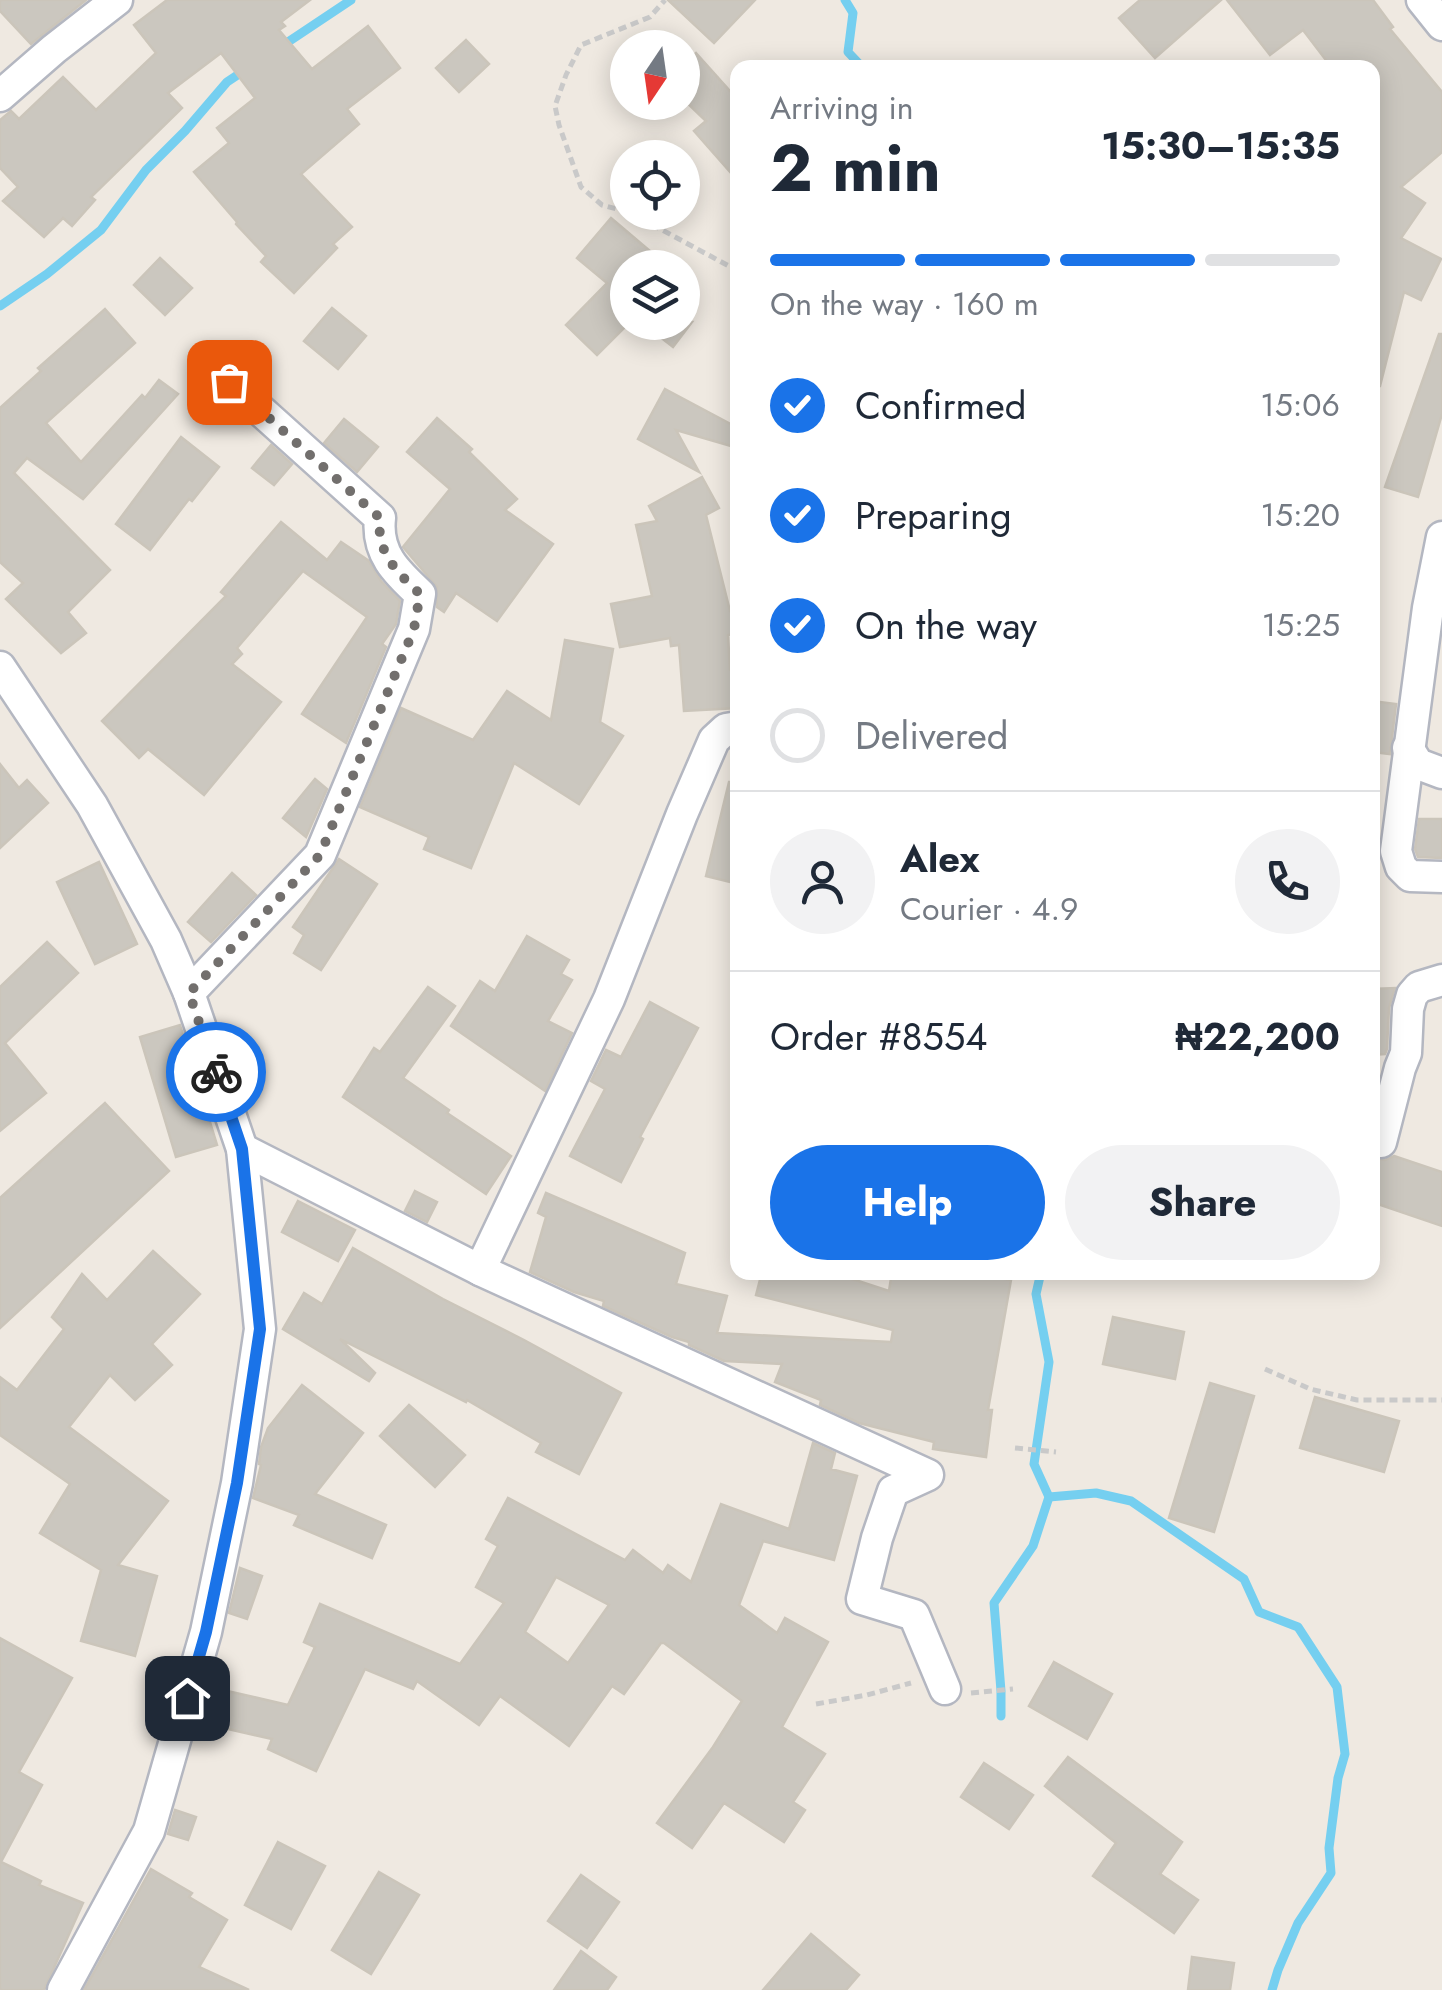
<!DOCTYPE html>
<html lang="en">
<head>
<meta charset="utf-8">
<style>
  :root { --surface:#fff; --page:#f2f2f3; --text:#1f2937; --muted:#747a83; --line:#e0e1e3; --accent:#1a73e8 }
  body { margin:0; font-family:Jost,sans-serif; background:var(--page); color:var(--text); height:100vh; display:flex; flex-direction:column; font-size:38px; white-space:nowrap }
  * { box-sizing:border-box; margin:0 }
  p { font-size:32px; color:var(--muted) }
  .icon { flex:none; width:55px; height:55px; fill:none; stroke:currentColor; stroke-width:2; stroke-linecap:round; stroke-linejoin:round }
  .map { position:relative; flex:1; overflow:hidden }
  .sheet { position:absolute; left:730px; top:60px; width:650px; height:1220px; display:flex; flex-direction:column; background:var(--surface); border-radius:20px; box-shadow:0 5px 25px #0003 }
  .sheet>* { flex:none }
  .needle { width:65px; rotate:193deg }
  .buttons { position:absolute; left:610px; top:30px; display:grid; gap:20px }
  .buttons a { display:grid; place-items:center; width:90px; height:90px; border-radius:50%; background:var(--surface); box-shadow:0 5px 25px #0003; font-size:50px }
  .pin { position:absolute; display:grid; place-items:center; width:85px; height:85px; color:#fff; margin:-42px; border-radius:20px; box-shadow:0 5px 15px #0006 }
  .courier { position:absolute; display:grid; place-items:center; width:100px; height:100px; margin:-50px; border:8px solid #1a73e8; border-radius:50%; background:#fff; color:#222; box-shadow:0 2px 12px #0007 }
  .overview em { font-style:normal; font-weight:700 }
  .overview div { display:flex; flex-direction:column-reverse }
  .overview { display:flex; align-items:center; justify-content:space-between; height:170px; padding:0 40px }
  h1 { font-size:65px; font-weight:700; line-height:75px }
  .bar { display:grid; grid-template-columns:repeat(4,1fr); gap:15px 10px; align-content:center; height:120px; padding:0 40px }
  .bar i { height:12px; border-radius:8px; background:var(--line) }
  .bar .selected { background:var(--accent) }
  .bar p { grid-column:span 4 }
  .line { display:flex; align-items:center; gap:25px; padding:0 40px; border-top:2px solid var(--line) }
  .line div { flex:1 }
  .round { display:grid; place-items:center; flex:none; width:105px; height:105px; border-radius:52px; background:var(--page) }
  ol { padding:0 40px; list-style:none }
  li { display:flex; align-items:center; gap:30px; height:110px }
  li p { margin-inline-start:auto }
  li .icon { padding:10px; border-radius:50%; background:var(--accent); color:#fff; stroke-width:4 }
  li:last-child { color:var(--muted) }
  li i { width:55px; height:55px; border:5px solid var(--line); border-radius:50% }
  .primary-button { display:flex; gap:20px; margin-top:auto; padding:20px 40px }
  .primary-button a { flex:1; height:115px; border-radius:60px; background:var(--accent); color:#fff; font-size:40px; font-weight:700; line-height:115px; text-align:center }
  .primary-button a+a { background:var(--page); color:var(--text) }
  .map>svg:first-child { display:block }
</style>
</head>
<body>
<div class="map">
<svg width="1442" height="1990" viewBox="0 0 1442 1990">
  <rect width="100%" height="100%" fill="#efe9e1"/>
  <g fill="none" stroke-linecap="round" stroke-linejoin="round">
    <!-- stream -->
    <g stroke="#75cff0" stroke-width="9">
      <path d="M 845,0 L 853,13 L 848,52 L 863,68"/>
      <path d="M 279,48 L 351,0"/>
      <path d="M 0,306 L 47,274 L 101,230 L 146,170 L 185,131 L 227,82 L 245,70"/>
      <path d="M 1049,1497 L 1096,1493 L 1131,1501 L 1244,1579 L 1259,1612 L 1298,1627 L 1337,1687 L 1345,1754 L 1338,1778 L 1329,1848 L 1331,1873 L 1298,1923 L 1278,1970 L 1272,1990"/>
      <path d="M 1001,1716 L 1001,1691 L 994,1603 L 1033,1546 L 1049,1497 L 1034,1464 L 1049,1362 L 1036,1294 L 1041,1272"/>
    </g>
  </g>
  <!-- building -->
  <g fill="#cbc7bf" stroke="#cbc5ba" stroke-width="2.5" fill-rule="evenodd">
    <path d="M 0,0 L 86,0 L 31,44 L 0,11 Z"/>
    <path d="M 167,0 L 310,0 L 281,22 L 285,26 L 279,30 L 312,69 L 368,26 L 400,68 L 347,109 L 359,124 L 301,174 L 352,227 L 333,244 L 337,248 L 294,293 L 261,262 L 266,256 L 236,224 L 237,222 L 194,172 L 229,143 L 217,128 L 255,98 L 221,53 L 168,93 L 182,108 L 91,197 L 95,200 L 72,226 L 63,218 L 44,237 L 3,201 L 18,187 L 0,168 L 0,120 L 11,111 L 19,119 L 63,77 L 96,110 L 156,53 L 134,25 Z"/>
    <path d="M 668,0 L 755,0 L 714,43 Z"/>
    <path d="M 1140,0 L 1221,0 L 1155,58 L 1119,18 Z"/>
    <path d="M 1227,0 L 1373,0 L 1393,27 L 1390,29 L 1442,92 L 1442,152 L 1401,187 L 1425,203 L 1401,238 L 1441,259 L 1421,300 L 1404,292 L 1380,386 L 1372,386 L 1372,68 L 1332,68 L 1303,30 L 1270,55 Z"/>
    <path d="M 466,40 L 489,64 L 459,92 L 436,68 Z"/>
    <path d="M 696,53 L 738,100 L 738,181 L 694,131 L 706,121 L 682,98 L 682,66 Z"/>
    <path d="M 611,218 L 670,268 L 628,268 L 628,324 L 597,355 L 566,325 L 607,283 L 577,258 Z"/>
    <path d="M 160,258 L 192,288 L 165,315 L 134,285 Z"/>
    <path d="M 332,308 L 366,336 L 338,369 L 304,341 Z"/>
    <path d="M 105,309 L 135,343 L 46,423 L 81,462 L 142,395 L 145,398 L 159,380 L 178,394 L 83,499 L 27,458 L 14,473 L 110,570 L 68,612 L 86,633 L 61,653 L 6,599 L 23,583 L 0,562 L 0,408 L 41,371 L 38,368 Z"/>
    <path d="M 641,322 L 692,322 L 673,347 Z"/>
    <path d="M 1439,334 L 1442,334 L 1442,414 L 1418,497 L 1385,487 Z"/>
    <path d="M 665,389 L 738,428 L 738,448 L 676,430 L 699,472 L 638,439 Z"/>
    <path d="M 437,418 L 472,449 L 469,452 L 517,499 L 505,510 L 553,544 L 497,621 L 456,593 L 444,612 L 437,607 L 437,587 L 403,547 L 450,489 L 407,452 Z"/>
    <path d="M 344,419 L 378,447 L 357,472 L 324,443 Z"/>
    <path d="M 181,437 L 219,467 L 192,501 L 189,499 L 150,550 L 116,524 Z"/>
    <path d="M 271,445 L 292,464 L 274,485 L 252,468 Z"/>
    <path d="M 702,477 L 719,508 L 706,515 L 730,611 L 738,609 L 738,633 L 728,635 L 730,670 L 738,671 L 738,708 L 684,711 L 679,645 L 671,646 L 670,638 L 620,647 L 611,604 L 652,596 L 636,525 L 657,521 L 649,506 Z"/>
    <path d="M 281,522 L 327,560 L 341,542 L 369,561 L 381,581 L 400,601 L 396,624 L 382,644 L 386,647 L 346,743 L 302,714 L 367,617 L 303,571 L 237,648 L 242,654 L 232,664 L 281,702 L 204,795 L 148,749 L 139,758 L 102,721 L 226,596 L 221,592 Z"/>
    <path d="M 565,640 L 613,649 L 600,722 L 623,736 L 579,804 L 514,763 L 471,868 L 424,849 L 429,837 L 360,807 L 401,708 L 473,740 L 507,691 L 551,720 Z"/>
    <path d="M 1372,701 L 1396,704 L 1390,754 L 1372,752 Z"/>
    <path d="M 0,764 L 19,788 L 27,780 L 48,803 L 0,848 Z"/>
    <path d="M 315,779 L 327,789 L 306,837 L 283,818 Z"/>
    <path d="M 729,782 L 738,783 L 738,884 L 706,876 Z"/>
    <path d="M 1419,819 L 1442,819 L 1442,858 L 1418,857 L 1415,849 Z"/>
    <path d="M 339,859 L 377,884 L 321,970 L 294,953 L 304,935 L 293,927 Z"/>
    <path d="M 99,862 L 137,944 L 95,964 L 57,882 Z"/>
    <path d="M 232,873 L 256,895 L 211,942 L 188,922 Z"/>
    <path d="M 527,936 L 569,960 L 561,974 L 572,980 L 548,1021 L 572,1033 L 545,1091 L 451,1026 L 480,981 L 495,991 Z"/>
    <path d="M 47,942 L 78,973 L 5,1043 L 46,1093 L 0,1131 L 0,987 Z"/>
    <path d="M 428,987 L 455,1006 L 403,1078 L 449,1110 L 447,1113 L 511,1156 L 486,1194 L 343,1097 L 374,1048 L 380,1052 Z"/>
    <path d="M 1395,988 L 1389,1008 L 1387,1049 L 1385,1054 L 1372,1055 L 1372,989 Z"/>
    <path d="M 650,1002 L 698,1028 L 640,1137 L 643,1139 L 621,1182 L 570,1156 L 605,1089 L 591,1081 L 606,1050 L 621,1057 Z"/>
    <path d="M 180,1025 L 217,1145 L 176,1157 L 140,1037 Z"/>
    <path d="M 105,1103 L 169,1171 L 0,1328 L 0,1198 Z"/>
    <path d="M 1394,1156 L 1442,1172 L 1442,1226 L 1372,1202 L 1372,1158 L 1385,1160 Z"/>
    <path d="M 415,1191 L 437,1202 L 427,1222 L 405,1211 Z"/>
    <path d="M 546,1193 L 685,1253 L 676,1284 L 727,1296 L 717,1333 L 891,1342 L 893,1330 L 756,1295 L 762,1272 L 831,1272 L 889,1291 L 892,1272 L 966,1272 L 1011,1280 L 988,1410 L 992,1410 L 986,1457 L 933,1449 L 934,1442 L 859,1423 L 820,1405 L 821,1400 L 775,1382 L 782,1364 L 724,1361 L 689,1345 L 689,1342 L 672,1337 L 603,1306 L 604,1301 L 574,1292 L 530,1272 L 546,1217 L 538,1213 Z"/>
    <path d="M 298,1201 L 355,1230 L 338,1261 L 282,1232 Z"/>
    <path d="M 353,1248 L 443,1299 L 524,1340 L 621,1393 L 579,1474 L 536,1452 L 541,1443 L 467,1400 L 466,1402 L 340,1339 L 375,1373 L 369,1381 L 283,1329 L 304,1293 L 322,1304 Z"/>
    <path d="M 153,1251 L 200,1294 L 152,1344 L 172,1365 L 135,1400 L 110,1375 L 69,1427 L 168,1501 L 118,1565 L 157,1576 L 135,1656 L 81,1641 L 101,1570 L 40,1533 L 70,1484 L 0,1435 L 0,1377 L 17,1390 L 64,1329 L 52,1317 L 82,1274 L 107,1300 Z"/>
    <path d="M 1113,1317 L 1184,1332 L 1175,1379 L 1103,1364 Z"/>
    <path d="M 1210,1383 L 1254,1396 L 1214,1532 L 1169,1518 Z"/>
    <path d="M 302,1385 L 363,1433 L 315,1494 L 386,1525 L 372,1558 L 294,1525 L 299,1515 L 253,1498 L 261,1465 L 259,1464 L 261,1447 L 268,1428 Z"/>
    <path d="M 1315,1397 L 1399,1421 L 1384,1472 L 1300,1448 Z"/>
    <path d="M 409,1405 L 465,1455 L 435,1487 L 380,1436 Z"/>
    <path d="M 813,1443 L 835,1453 L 831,1469 L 857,1476 L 834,1560 L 763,1541 L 739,1605 L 777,1633 L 785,1618 L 828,1642 L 782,1727 L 825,1754 L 793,1802 L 805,1810 L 784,1842 L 724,1803 L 692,1848 L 657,1823 L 713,1747 L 742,1701 L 664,1643 L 661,1643 L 624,1694 L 612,1686 L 569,1746 L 500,1696 L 479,1725 L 417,1681 L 413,1689 L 365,1669 L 316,1771 L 268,1749 L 272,1739 L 202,1723 L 210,1687 L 288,1705 L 315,1647 L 304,1642 L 320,1604 L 460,1664 L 504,1603 L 476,1587 L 498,1546 L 486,1539 L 508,1498 L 625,1560 L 633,1550 L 663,1573 L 668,1565 L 691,1582 L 721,1504 L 789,1529 ZM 556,1577 L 609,1605 L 568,1663 L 525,1632 Z"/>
    <path d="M 240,1568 L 262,1576 L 247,1619 L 229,1613 Z"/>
    <path d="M 0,1638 L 72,1678 L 19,1772 L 42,1785 L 1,1862 L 41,1881 L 39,1885 L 83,1903 L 44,1990 L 0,1990 Z"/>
    <path d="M 1054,1662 L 1112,1694 L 1087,1739 L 1029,1706 Z"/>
    <path d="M 1068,1757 L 1182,1842 L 1160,1874 L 1198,1900 L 1174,1933 L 1093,1876 L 1116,1843 L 1045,1786 Z"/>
    <path d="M 984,1763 L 1033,1795 L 1009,1829 L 961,1797 Z"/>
    <path d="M 175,1810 L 196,1817 L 188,1840 L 168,1834 Z"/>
    <path d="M 278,1842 L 325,1866 L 291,1929 L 245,1905 Z"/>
    <path d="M 151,1869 L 192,1893 L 189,1897 L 227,1920 L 199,1967 L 249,1990 L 84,1990 Z"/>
    <path d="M 379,1872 L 419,1895 L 371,1974 L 332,1950 Z"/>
    <path d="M 581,1875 L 619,1902 L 587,1948 L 548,1921 Z"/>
    <path d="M 811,1934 L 859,1975 L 846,1990 L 763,1990 Z"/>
    <path d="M 581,1951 L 616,1977 L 607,1990 L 554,1990 Z"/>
    <path d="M 1192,1957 L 1234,1963 L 1230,1990 L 1188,1990 Z"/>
  </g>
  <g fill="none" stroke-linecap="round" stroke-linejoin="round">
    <!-- street casing -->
    <g stroke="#b4b7c1" stroke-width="35">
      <g id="street">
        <path d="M 1422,0 L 1442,25"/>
        <path d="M 0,96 L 54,49 L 117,0"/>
        <path d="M 1442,537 L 1428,608 L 1396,851 L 1401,867 L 1410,876 L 1442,877"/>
        <path d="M 0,667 L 92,805 L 166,940 L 189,993 L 242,1149 L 260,1329 L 237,1483 L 206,1632 L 149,1831 L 63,1990"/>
        <path d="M 1408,748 L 1418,764 L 1442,773"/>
        <path d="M 189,993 L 320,855 L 414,629 L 420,594 C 396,572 376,553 380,518 L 229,382"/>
        <path d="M 1381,1142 L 1400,1068 L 1406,1053 L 1408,1009 L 1412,995 L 1419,987 L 1442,980"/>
        <path d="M 242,1149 L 480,1270 L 928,1475 L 893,1491 L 877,1538 L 862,1599 L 914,1615 L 945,1689"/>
        <path d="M 480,1270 L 609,999 L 682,814 L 714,740 L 726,729 L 738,727"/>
      </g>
    </g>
    <!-- path -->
    <g stroke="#c9c9c9" stroke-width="5" stroke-dasharray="8 5" stroke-linecap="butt">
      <path d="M 628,212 L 602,205 L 581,187 L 559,125 L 555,106 L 566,75 L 581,45 L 650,17 L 665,0"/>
      <path d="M 629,212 L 738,271"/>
      <path d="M 1265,1369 L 1310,1389 L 1357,1400 L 1442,1400"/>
      <path d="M 1015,1448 L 1056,1452"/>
      <path d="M 971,1693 L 1013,1689"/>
      <path d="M 816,1704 L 867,1695 L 911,1683"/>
    </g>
    <!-- street -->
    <use href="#street" stroke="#fff" stroke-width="30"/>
  </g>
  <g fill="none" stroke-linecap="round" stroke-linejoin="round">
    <!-- done -->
    <path stroke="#726f6d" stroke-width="10" stroke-dasharray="0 18" d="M 216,1072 L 189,993 L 320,855 L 414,629 L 420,594 C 397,572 376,553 380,518 L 229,382"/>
    <!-- route -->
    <path stroke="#1a73e8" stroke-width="12" d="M 187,1698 L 206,1632 L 237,1483 L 260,1329 L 242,1149 L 216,1072"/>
  </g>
</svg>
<div class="buttons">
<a><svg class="needle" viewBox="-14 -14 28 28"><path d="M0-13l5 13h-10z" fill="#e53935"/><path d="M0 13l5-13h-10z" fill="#747a83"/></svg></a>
<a><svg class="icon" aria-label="locate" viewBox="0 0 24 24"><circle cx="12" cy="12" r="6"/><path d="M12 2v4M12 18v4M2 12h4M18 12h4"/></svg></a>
<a><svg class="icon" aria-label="layers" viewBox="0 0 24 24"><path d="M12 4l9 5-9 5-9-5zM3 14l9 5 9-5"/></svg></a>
</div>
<div class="pin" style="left:229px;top:382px;background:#ea580c"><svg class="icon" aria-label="bag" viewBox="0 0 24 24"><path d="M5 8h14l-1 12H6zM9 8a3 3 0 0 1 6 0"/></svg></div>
<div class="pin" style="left:187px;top:1698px;background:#1f2937"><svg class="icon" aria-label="home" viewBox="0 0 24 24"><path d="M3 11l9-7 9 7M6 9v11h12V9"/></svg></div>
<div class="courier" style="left:216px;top:1072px"><svg class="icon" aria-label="bike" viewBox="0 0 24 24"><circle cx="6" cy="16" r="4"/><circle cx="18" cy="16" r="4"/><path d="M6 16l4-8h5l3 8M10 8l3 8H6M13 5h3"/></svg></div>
<section class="sheet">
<div class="overview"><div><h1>2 min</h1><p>Arriving in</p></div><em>15:30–15:35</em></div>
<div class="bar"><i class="selected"></i><i class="selected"></i><i class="selected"></i><i></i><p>On the way · 160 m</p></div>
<ol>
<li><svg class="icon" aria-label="check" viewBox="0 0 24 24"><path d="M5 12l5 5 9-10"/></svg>Confirmed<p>15:06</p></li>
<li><svg class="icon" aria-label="check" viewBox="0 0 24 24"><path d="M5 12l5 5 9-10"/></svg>Preparing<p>15:20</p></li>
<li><svg class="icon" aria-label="check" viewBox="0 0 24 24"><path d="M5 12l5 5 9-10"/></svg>On the way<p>15:25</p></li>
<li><i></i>Delivered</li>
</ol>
<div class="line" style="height:180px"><a class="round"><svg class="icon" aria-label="person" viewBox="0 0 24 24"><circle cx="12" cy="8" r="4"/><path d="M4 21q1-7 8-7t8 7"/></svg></a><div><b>Alex</b><p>Courier · 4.9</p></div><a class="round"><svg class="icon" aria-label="phone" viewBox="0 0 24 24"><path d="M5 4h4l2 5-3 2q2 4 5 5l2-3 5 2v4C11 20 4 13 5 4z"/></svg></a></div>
<div class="line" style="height:130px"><div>Order #8554</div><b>₦22,200</b></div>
<div class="primary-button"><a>Help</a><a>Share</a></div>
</section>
</div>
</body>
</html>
